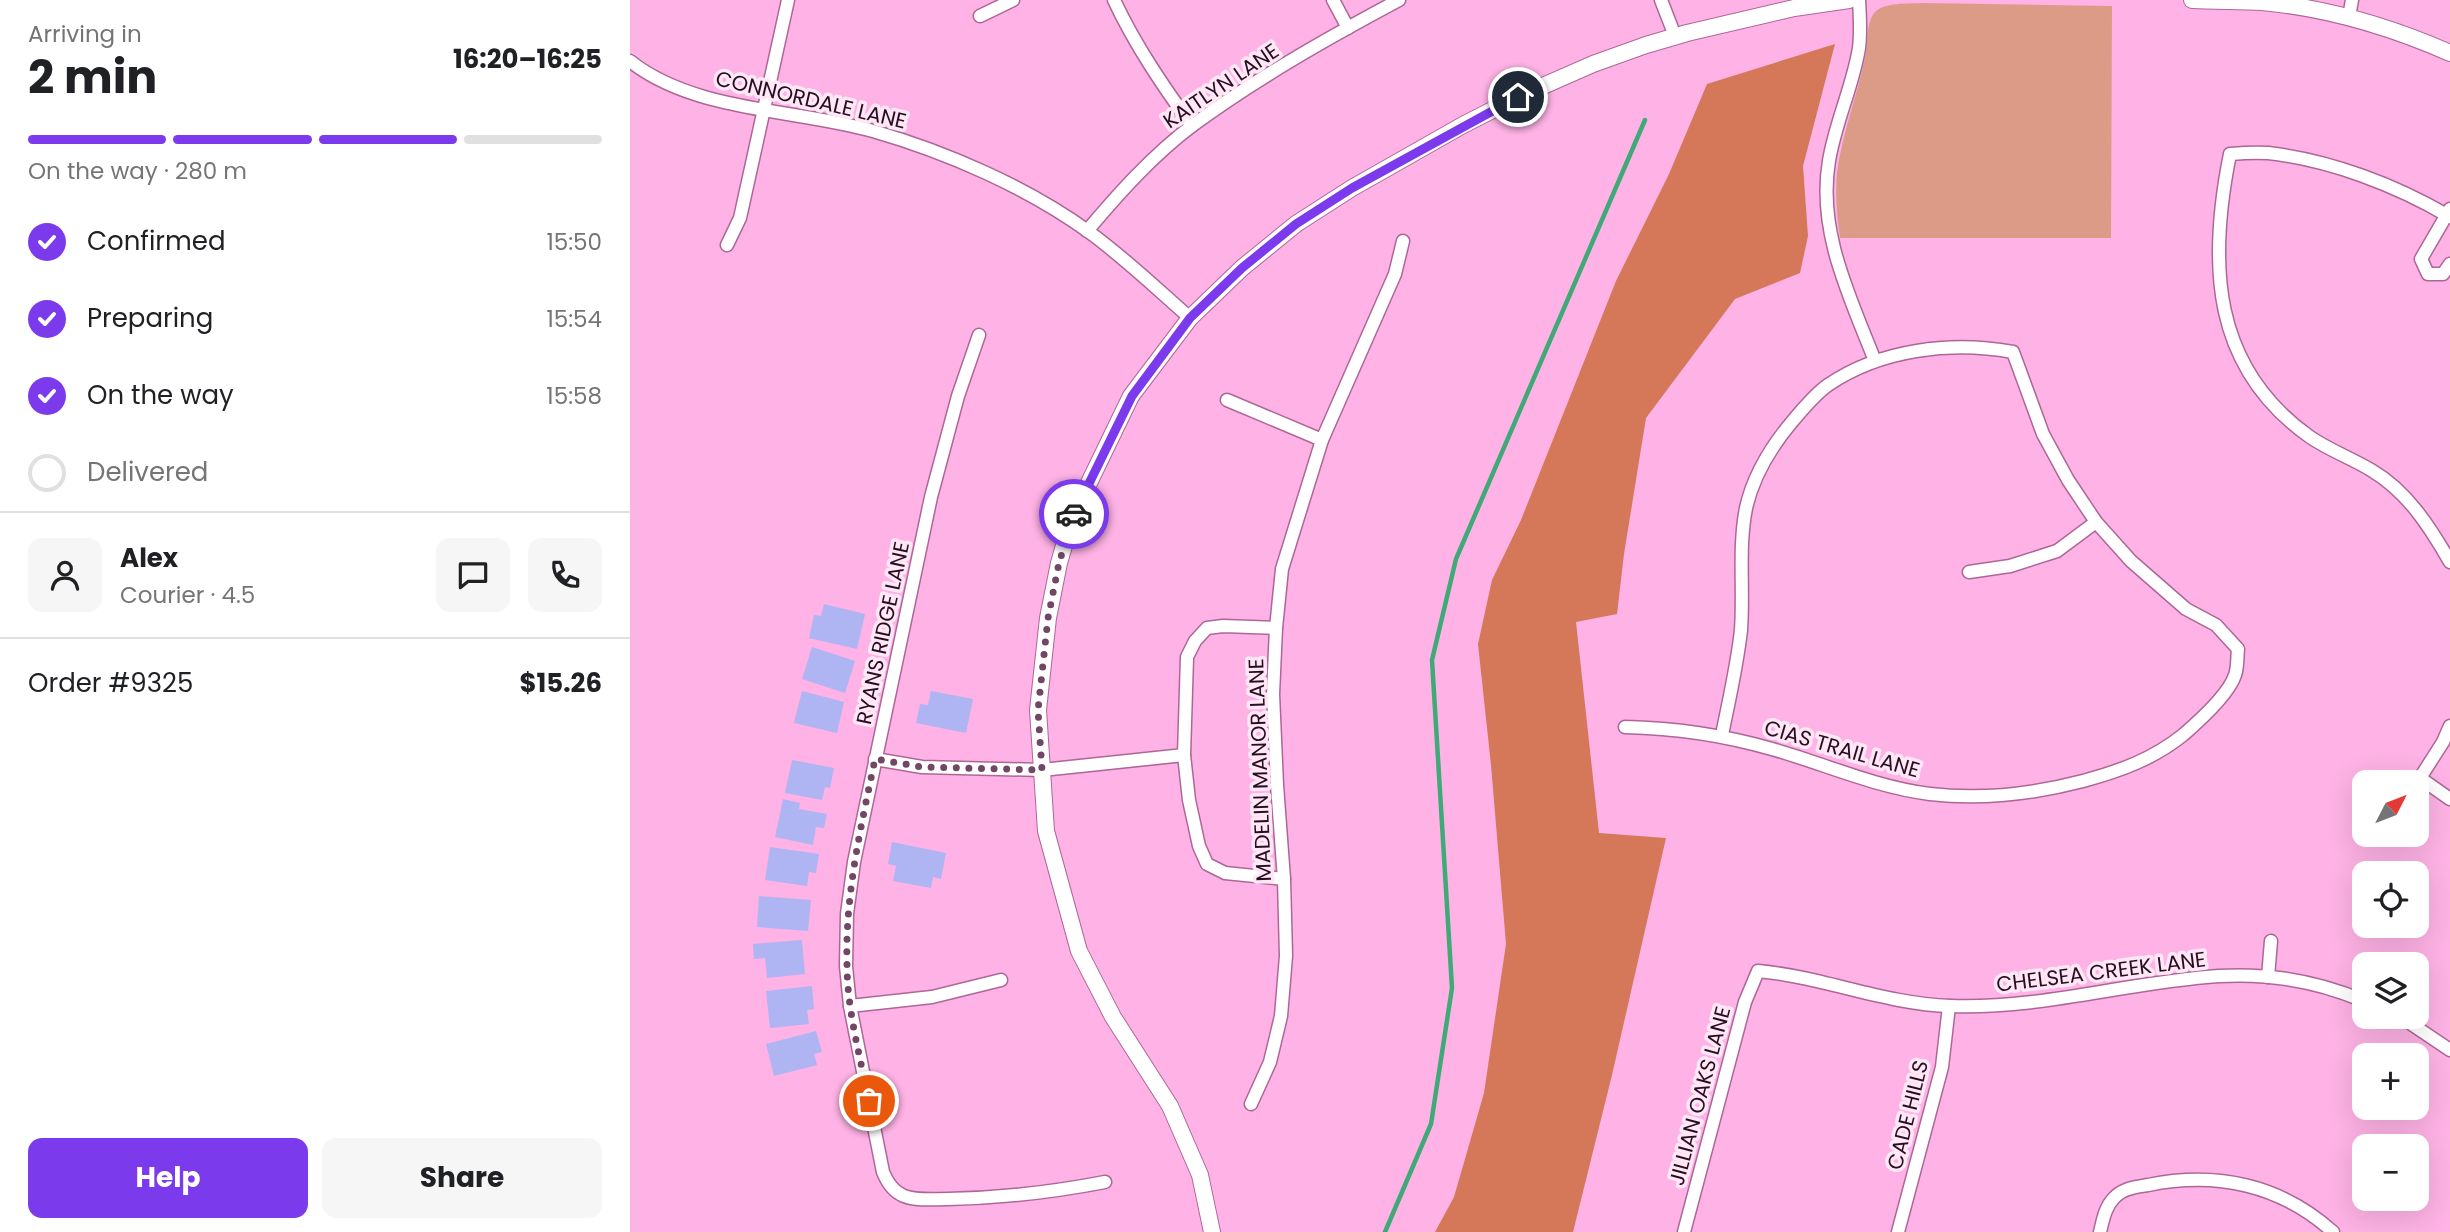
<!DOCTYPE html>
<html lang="en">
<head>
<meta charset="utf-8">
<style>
  :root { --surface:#fff; --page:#f6f6f6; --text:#202124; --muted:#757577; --line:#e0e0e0; --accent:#7c3aed }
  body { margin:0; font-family:Poppins,sans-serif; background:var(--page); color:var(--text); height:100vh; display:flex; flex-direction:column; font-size:26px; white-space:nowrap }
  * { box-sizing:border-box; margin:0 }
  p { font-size:23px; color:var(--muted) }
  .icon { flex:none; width:38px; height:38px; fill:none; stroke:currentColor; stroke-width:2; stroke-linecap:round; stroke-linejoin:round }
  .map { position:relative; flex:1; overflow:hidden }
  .side { display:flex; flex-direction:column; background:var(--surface); width:630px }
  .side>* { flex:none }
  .needle { width:46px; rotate:48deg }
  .controls { position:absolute; left:1722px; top:770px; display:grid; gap:14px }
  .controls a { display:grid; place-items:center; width:77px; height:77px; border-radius:14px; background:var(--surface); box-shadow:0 7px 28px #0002; font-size:35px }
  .pin { position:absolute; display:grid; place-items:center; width:60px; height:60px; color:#fff; margin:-30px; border:4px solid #fff; border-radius:50%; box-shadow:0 2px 7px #0007 }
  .courier { position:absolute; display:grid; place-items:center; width:70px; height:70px; margin:-35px; border:5px solid #7c3aed; border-radius:50%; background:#fff; color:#222; box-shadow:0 2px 9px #0007 }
  .headline em { font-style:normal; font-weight:700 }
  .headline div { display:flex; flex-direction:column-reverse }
  .headline { display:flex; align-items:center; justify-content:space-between; height:119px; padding:0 28px }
  h1 { font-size:46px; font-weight:700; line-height:52px }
  .bar { display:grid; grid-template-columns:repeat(4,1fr); gap:10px 7px; align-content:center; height:84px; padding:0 28px }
  .bar i { height:9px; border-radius:5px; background:var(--line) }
  .bar .current { background:var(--accent) }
  .bar p { grid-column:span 4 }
  .line { display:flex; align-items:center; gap:18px; padding:0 28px; border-top:2px solid var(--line) }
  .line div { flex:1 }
  .round { display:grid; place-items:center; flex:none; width:74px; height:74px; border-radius:14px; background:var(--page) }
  ol { padding:0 28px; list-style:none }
  li { display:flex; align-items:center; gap:21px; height:77px }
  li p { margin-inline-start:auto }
  li .icon { padding:7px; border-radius:50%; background:var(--accent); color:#fff; stroke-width:4 }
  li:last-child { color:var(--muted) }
  li i { width:38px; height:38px; border:4px solid var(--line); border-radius:50% }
  .action { display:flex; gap:14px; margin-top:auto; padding:14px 28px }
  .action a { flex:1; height:80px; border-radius:14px; background:var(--accent); color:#fff; font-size:28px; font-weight:700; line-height:80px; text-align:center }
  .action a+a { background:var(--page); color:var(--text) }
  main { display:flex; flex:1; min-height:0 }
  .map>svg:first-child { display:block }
</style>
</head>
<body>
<main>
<section class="side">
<div class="headline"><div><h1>2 min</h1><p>Arriving in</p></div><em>16:20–16:25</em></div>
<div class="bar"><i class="current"></i><i class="current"></i><i class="current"></i><i></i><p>On the way · 280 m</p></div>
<ol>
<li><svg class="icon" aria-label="check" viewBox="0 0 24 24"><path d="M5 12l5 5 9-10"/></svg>Confirmed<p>15:50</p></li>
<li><svg class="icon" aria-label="check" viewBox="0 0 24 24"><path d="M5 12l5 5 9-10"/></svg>Preparing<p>15:54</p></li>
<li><svg class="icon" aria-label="check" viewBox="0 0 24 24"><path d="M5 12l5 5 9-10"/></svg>On the way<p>15:58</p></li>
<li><i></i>Delivered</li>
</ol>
<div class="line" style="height:126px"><a class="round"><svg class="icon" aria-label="person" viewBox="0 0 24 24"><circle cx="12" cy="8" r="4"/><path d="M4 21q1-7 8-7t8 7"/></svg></a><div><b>Alex</b><p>Courier · 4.5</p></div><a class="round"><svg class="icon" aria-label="chat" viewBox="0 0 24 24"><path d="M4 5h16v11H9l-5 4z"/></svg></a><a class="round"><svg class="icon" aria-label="phone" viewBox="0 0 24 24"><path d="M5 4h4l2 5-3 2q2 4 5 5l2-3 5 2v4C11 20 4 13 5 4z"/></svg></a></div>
<div class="line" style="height:91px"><div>Order #9325</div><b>$15.26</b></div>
<div class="action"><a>Help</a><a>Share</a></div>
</section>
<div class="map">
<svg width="1820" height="1232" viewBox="0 0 1820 1232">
  <rect width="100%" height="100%" fill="#feb2e5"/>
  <!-- green -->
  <path fill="#dc9b86" d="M 1291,3 L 1482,6 L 1481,238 L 1210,238 C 1207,216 1205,195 1207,173 C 1212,133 1228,94 1236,53 C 1238,41 1236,22 1245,12 C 1255,2 1278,4 1291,3 Z"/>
  <!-- forest -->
  <path fill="#d47859" d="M 1205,44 L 1173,166 L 1178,236 L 1170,273 L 1105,299 L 1016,418 L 994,554 L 987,614 L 946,622 L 969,833 L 1036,838 L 982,1075 L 943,1232 L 805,1232 L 824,1197 L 854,1093 L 876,944 L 861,765 L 848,644 L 862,580 L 891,520 L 986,281 L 1039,174 L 1077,84 Z"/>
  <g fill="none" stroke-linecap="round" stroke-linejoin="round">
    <!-- stream -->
    <path stroke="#3fa977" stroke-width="4.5" d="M 755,1232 L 801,1124 L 822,988 L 802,660 L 826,559 L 1015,120"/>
  </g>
  <!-- building -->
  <g fill="#aeb5f2">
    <path d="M 194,604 L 235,614 L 227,649 L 179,638 L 184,615 L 191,616 Z"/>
    <path d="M 182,647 L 225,661 L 215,693 L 172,679 Z"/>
    <path d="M 172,691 L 214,702 L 207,733 L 164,723 Z"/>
    <path d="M 301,691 L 343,699 L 336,733 L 286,723 L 290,704 L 298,705 Z"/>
    <path d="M 162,760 L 204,768 L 200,788 L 195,787 L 192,800 L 155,793 Z"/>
    <path d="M 153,799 L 170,803 L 169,809 L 197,814 L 194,828 L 186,827 L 183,845 L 145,837 Z"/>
    <path d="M 262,842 L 316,853 L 311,879 L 303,877 L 301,888 L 263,881 L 266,866 L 258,864 Z"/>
    <path d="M 140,847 L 189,854 L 186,873 L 179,872 L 177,886 L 135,880 Z"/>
    <path d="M 129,896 L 181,900 L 178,931 L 127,927 Z"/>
    <path d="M 172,940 L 175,974 L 137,978 L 135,958 L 124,959 L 123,944 Z"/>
    <path d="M 182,986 L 184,1009 L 177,1010 L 179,1024 L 140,1028 L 136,991 Z"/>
    <path d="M 186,1031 L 192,1052 L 184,1054 L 187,1065 L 144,1076 L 136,1044 Z"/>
  </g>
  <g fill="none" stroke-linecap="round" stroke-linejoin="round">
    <!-- minor casing -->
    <g stroke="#ad6797" stroke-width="15">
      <g id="minor">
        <path d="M 484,0 C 505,45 533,86 562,126"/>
        <path d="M 703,0 L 718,28"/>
        <path d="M 1031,0 L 1045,36"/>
        <path d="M 1229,0 C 1230,16 1231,32 1229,48 C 1223,86 1205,123 1199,161 C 1187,231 1220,297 1245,361"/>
        <path d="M 350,16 L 383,0"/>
        <path d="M 1719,17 L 1722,0"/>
        <path d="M 0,61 C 64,112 166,109 243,131 C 316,152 397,187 459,232 C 495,258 527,289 560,318"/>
        <path d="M 1820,209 L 1791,259 L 1798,274 L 1813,274 L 1820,264"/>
        <path d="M 1820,217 C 1766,185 1700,160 1638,153 C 1625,152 1612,153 1600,154 C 1578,263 1581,367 1680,437 C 1699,450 1721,458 1741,470 C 1777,491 1800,527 1820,562"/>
        <path d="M 457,231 C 489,193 523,155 563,125 C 627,78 698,38 769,0"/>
        <path d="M 97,245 L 110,218 L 158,0"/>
        <path d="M 349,335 L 328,396 L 301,497 L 224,862 L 217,914 L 216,966 L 220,1006 L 253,1172 C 257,1182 264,1192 274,1196 C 287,1201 304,1199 318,1199 C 371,1198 423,1192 475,1182"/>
        <path d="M 597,400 L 692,440"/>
        <path d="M 1339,572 L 1380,566 L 1427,551 L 1466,522"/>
        <path d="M 646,628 L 593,626 L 577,628 L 565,641 L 557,657 L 554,755 L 559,800 L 569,846 L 577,864 L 595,873 L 654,879"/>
        <path d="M 1820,726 L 1813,742 L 1790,778 L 1820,799"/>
        <path d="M 995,727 C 1046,728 1093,735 1142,749 C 1195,764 1245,787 1300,794 C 1351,800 1403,794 1453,781 C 1490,771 1523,759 1553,735 C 1568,722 1599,694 1605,675 C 1608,667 1607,657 1608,649 L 1586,625 L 1556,609 L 1501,561 L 1466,522 L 1438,480 L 1413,434 L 1383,352 C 1321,341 1251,349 1198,385 C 1185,394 1171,411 1161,423 C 1141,447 1123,477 1116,508 C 1108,549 1114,589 1111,630 C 1107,666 1099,700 1092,735"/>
        <path d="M 245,759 L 292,767 L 412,770 L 554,755"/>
        <path d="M 1638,977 L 1641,941"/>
        <path d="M 220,1006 L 302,997 L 371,980"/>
        <path d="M 1771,1017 L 1820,1050"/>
        <path d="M 621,1104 L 640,1062 L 651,1016 L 656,956 L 654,879 L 647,785 L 643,694 L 646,628 L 652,569 L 692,440 L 765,274 L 773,241"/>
        <path d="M 1054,1232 L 1115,1002 L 1128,971 C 1194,977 1254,1004 1321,1006 C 1413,1009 1498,982 1589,976 C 1638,973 1689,982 1734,1001"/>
        <path d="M 1268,1232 L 1312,1067 L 1319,1006"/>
        <path d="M 1470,1232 C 1473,1220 1475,1207 1484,1198 C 1493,1188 1506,1187 1518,1185 C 1587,1171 1651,1185 1703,1232"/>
      </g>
    </g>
    <!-- tertiary casing -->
    <g stroke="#ad6797" stroke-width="18">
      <g id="tertiary">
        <path d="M 1562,0 C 1585,1 1609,1 1632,2 C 1697,8 1761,27 1820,53"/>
        <path d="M 582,1232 L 570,1175 L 540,1106 L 483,1017 L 449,951 L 416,831 L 408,710 L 418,618 L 429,563 L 442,518 L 501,396 L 560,318 L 612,268 L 666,224 L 722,188 L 833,125 L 888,97 L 963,64 L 1016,45 L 1057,33 L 1164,8 L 1219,0"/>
      </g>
    </g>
    <!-- minor -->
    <use href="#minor" stroke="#fff" stroke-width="12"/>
    <!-- tertiary -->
    <use href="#tertiary" stroke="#fff" stroke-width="16"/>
  </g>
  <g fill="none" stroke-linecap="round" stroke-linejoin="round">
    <!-- done -->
    <path stroke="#724765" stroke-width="7" stroke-dasharray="0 12.6" d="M 239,1101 C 230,1056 217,1010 217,964 C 215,894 231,827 245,759 L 292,767 L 412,770 L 408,710 L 418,618 L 429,563 L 444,514"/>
    <!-- route -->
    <path stroke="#7c3aed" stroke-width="9" d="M 444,514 L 502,396 L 560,318 L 612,268 L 666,224 L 722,188 L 888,97"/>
  </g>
  <g text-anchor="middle" stroke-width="7" stroke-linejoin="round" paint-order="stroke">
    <!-- street labels -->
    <g font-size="21" fill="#270d20" stroke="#ffe7f6">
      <text transform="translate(591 86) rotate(-34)" y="7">KAITLYN LANE</text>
      <text transform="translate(181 100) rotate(13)" y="7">CONNORDALE LANE</text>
      <text transform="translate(253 633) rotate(-78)" y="7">RYANS RIDGE LANE</text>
      <text transform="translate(1212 749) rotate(16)" y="7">CIAS TRAIL LANE</text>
      <text transform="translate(630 770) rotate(-92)" y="7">MADELIN MANOR LANE</text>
      <text transform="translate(1471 972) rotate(-7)" y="7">CHELSEA CREEK LANE</text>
      <text transform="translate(1070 1096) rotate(-75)" y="7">JILLIAN OAKS LANE</text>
      <text transform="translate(1278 1115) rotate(-76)" y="7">CADE HILLS</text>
    </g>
  </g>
</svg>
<div class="controls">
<a><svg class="needle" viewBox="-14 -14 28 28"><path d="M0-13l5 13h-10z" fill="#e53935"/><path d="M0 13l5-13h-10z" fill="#757577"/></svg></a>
<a><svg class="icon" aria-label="locate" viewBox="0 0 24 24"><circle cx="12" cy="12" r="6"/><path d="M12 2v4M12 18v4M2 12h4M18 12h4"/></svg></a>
<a><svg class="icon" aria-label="layers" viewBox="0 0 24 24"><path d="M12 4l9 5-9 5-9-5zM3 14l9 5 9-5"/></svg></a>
<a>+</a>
<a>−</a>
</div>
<div class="pin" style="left:239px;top:1101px;background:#ea580c"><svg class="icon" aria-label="bag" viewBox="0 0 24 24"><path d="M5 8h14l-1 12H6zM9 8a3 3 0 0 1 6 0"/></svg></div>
<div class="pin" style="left:888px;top:97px;background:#1f2937"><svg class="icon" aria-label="home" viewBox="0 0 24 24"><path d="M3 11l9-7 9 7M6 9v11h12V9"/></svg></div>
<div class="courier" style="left:444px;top:514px"><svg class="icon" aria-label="car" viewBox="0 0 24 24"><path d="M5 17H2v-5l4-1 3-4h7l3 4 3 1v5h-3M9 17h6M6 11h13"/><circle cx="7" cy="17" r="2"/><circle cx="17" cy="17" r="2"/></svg></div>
</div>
</main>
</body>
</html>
